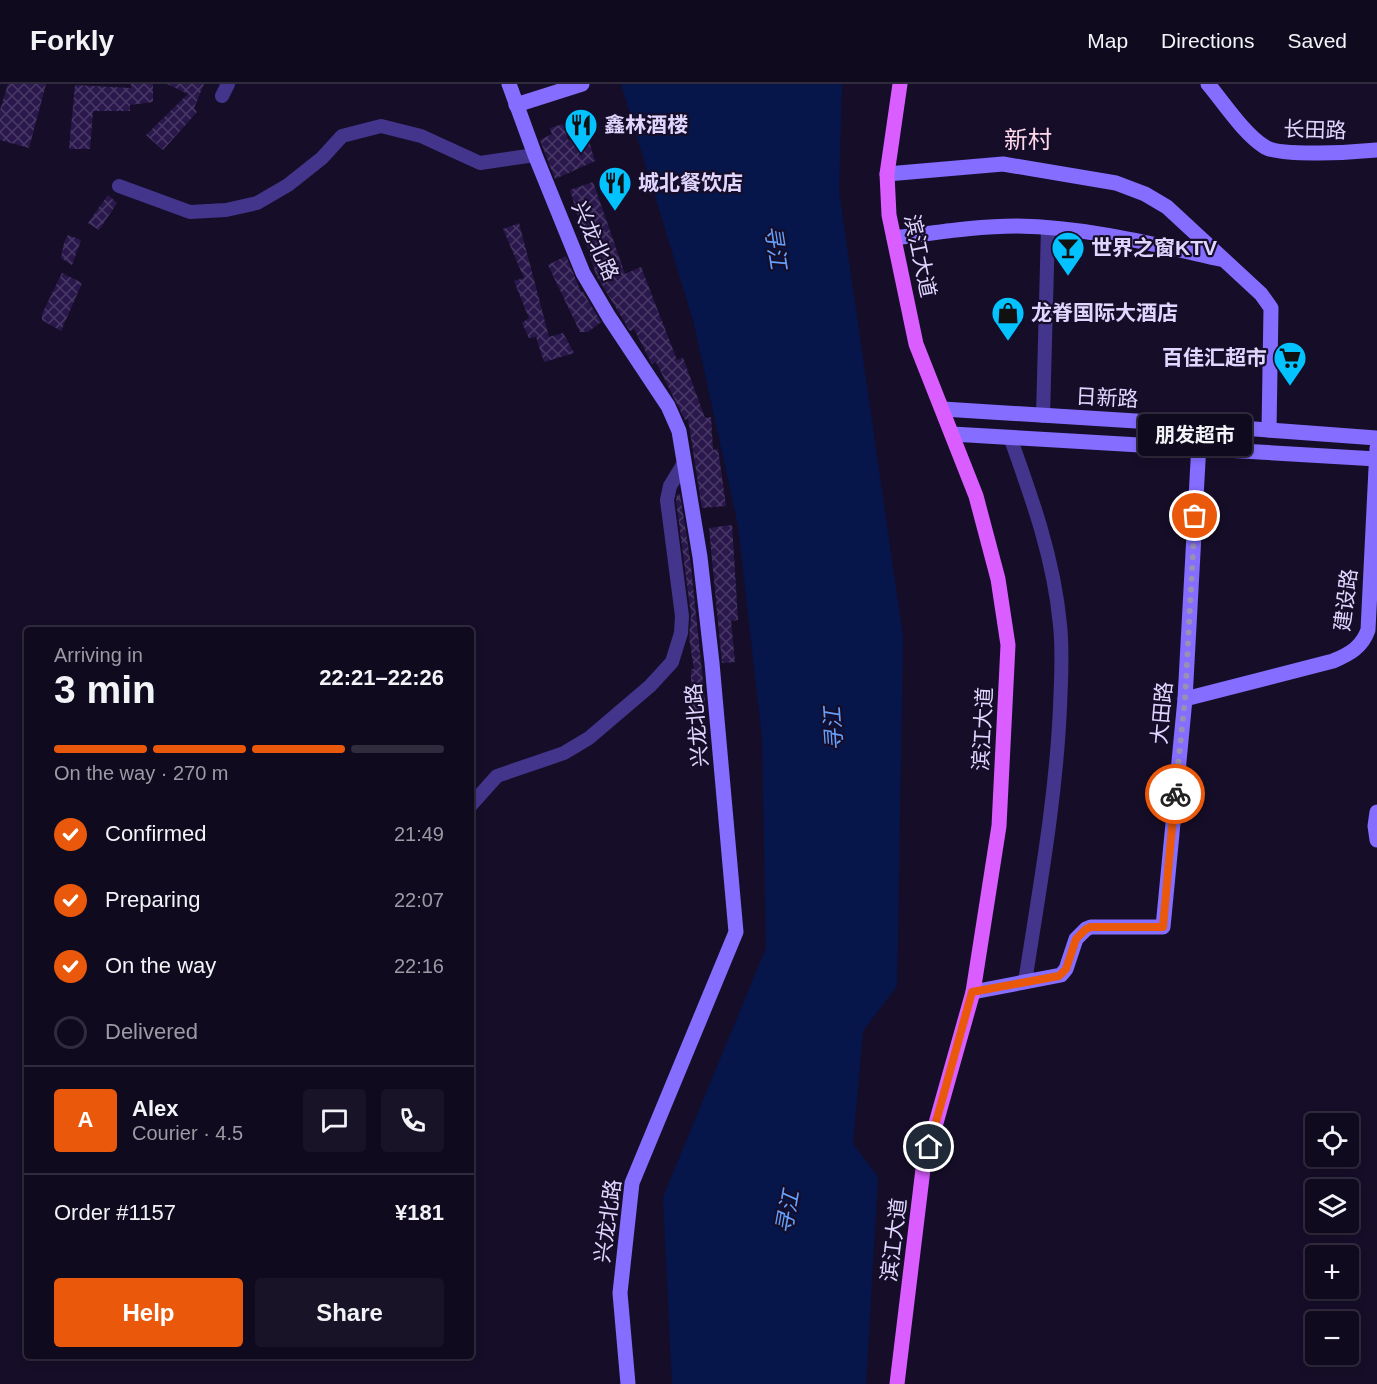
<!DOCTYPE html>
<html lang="en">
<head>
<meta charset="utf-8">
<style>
  :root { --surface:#100a1f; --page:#191328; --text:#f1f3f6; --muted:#9c9aa4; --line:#302b3d; --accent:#ea580c }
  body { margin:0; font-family:Arial,"Noto Sans SC",sans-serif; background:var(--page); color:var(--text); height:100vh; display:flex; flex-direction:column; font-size:22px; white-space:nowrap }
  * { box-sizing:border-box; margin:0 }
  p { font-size:20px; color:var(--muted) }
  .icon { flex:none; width:33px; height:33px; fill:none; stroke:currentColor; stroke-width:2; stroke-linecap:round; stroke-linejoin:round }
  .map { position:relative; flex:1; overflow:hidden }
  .side { position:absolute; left:24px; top:543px; width:450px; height:732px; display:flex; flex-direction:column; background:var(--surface); border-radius:6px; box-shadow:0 3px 9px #0003,0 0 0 2px var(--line) }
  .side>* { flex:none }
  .fabs { position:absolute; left:1305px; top:1029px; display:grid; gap:12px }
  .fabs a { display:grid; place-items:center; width:54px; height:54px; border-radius:6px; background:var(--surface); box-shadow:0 3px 9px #0003,0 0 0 2px var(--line); font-size:30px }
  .pin { position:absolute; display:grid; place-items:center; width:51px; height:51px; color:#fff; margin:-26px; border:3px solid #fff; border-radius:50%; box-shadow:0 2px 6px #0007 }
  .courier { position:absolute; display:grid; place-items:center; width:60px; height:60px; margin:-30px; border:4px solid #ea580c; border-radius:50%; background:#fff; color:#222; box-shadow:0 2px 8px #0007 }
  .bubble { position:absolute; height:42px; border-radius:6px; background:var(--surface); box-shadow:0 3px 9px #0003,0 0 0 2px var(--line); font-size:20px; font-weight:700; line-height:42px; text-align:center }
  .head em { font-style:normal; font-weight:700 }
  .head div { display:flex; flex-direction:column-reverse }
  .head { display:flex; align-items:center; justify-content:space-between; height:102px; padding:0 30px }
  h1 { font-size:39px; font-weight:700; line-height:45px }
  .bar { display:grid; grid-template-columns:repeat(4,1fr); gap:9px 6px; align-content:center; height:72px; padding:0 30px }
  .bar i { height:8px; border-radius:4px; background:var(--line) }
  .bar .on { background:var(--accent) }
  .bar p { grid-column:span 4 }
  .line { display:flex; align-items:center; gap:15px; padding:0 30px; border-top:2px solid var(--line) }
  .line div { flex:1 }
  .round { display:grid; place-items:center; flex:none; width:63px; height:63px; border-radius:6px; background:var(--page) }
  ol { padding:0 30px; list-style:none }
  li { display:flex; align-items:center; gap:18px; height:66px }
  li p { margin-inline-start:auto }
  li .icon { padding:6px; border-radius:50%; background:var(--accent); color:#fff; stroke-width:4 }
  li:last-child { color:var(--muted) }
  li i { width:33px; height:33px; border:3px solid var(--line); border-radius:50% }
  .primary-button { display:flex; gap:12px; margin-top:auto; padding:12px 30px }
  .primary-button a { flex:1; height:69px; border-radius:6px; background:var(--accent); color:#fff; font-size:24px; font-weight:700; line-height:69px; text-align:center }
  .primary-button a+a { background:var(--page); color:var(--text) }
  header { display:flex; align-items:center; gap:36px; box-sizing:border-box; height:84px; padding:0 30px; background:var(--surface); border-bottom:2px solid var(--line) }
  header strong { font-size:28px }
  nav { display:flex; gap:33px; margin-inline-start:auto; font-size:21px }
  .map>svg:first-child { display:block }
</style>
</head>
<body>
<header>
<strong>Forkly</strong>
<nav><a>Map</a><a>Directions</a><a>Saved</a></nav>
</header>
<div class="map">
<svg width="1377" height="1300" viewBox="0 0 1377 1300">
  <defs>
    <pattern id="building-cross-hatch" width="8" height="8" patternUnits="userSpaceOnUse" patternTransform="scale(1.5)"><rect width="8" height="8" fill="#2a184c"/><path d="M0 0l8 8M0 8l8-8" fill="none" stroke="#493967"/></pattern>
  </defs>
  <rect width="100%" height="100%" fill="#160e29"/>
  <!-- water -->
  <path fill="#06154a" d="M 621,0 L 842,0 L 839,108 L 903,553 L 897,902 L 863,947 L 853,1060 L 878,1093 L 866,1300 L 672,1300 L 663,1113 L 766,864 L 762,654 L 738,441 L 694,240 Z"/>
  <!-- building -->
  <g fill="url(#building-cross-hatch)">
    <path d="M 8,0 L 46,0 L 29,64 L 0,56 L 0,26 Z"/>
    <path d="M 131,0 L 153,0 L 153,18 L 130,21 L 130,27 L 93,27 L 90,65 L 69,65 L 75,1 L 131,4 Z"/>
    <path d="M 167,0 L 204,0 L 194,24 L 197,28 L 163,66 L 146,51 L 188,10 Z"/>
    <path d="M 563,40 L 568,56 L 587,51 L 595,77 L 555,95 L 540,56 L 552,50 L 550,44 Z"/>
    <path d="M 593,98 L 625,190 L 641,183 L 677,276 L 683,274 L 705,334 L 711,333 L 713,366 L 718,365 L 726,422 L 702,424 L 688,335 L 685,336 L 656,278 L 652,280 L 634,245 L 630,247 L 596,191 L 570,106 Z"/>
    <path d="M 108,111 L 117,119 L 99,146 L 88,139 Z"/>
    <path d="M 519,139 L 549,253 L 563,249 L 574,269 L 544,278 L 536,253 L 529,254 L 522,239 L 529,234 L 514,197 L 524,194 L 503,145 Z"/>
    <path d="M 68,151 L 81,156 L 72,181 L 61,174 L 64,159 Z"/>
    <path d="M 566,172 L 581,208 L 583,208 L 601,238 L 588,248 L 580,248 L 548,181 Z"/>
    <path d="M 62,189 L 82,199 L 61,247 L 42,236 L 42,230 Z"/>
    <path d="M 677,410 L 680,410 L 690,474 L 706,625 L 691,628 L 691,585 L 694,585 L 689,553 L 691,531 L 676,416 Z"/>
    <path d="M 732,441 L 738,536 L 731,537 L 735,578 L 722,579 L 709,444 Z"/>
  </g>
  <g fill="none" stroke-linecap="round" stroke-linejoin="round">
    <!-- street -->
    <g stroke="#44358c" stroke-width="14">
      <path d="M 222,12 L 228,0"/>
      <path d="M 119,102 L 190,128 L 226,126 L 257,119 L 288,101 L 322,74 L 342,52 L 381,42 L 421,52 L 480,79 L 535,71"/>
      <path d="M 1043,332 L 1048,144"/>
      <path d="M 1010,353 C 1032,414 1054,475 1060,541 C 1063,568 1061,596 1060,623 C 1056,716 1039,807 1025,898"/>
      <path d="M 471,721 L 497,692 L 564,669 L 589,654 L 650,602 L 672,578 L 681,549 L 682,532 L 667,416 L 670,402 L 684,379"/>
    </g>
    <!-- secondary -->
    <g stroke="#856dff" stroke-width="15">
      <path d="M 509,0 L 535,71 L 583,189 L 609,233 L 668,322 L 679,347 L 700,473 L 712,579 L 736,848 L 632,1099 L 620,1209 L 628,1300"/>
      <path d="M 1208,0 C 1224,19 1244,50 1265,63 C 1281,73 1356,68 1377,66"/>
      <path d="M 516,21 L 582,0"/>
      <path d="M 887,90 L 1003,80 L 1116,99 L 1145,110 L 1167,123 L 1261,210 L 1271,224 L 1269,346"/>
      <path d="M 894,154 C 934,149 976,142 1017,142 C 1086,143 1153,160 1220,175"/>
      <path d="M 943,325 L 1200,341 L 1377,354"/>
      <path d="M 952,350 L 1377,375"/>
      <path d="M 1185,615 L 1333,577 C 1350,570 1362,563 1368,546 L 1377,364"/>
      <path d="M 1377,728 L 1375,742 L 1377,756"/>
      <path d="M 973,908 L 1061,891 L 1066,885 L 1076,855 L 1086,845 L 1091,843 L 1163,843 L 1185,615 L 1200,341"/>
    </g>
    <!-- primary -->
    <path stroke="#d95dff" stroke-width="15" d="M 897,1300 L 923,1085 L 973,908 L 999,742 L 1008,561 L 998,495 L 976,412 L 916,260 L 889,131 L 887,90 L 900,0"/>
  </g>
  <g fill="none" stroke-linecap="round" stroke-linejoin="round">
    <!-- done -->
    <path stroke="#9990b4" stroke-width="6" stroke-dasharray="0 10.8" d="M 1175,710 L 1185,615 L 1195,432"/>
    <!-- route -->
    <path stroke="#ea580c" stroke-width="8" d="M 929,1063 L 972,908 L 1059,892 L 1066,885 L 1076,855 L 1086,845 L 1091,843 L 1163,843 L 1175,710"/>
  </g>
  <!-- icons -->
  <defs>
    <g id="restaurant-pin" transform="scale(1.725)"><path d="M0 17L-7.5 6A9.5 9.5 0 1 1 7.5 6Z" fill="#02c2ff" stroke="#160e29"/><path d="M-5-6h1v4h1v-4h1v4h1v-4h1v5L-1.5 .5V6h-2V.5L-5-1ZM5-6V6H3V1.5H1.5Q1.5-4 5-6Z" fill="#111"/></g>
    <g id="bar-pin" transform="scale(1.725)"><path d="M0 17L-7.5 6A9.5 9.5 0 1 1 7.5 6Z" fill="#02c2ff" stroke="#160e29"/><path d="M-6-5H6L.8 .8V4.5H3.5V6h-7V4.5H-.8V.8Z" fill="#111"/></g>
    <g id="shop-pin" transform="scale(1.725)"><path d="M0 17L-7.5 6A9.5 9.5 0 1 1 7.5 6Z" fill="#02c2ff" stroke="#160e29"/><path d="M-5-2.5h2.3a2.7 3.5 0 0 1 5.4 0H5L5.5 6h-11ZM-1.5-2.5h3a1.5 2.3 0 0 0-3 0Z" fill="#111"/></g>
    <g id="supermarket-pin" transform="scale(1.725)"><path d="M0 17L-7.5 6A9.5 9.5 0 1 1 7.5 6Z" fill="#02c2ff" stroke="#160e29"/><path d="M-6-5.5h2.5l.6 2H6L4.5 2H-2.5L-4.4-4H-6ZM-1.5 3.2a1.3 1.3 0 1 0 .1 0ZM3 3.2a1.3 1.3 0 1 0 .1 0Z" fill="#111"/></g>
  </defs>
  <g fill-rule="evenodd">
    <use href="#restaurant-pin" x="581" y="41"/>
    <use href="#restaurant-pin" x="615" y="99"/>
    <use href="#bar-pin" x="1068" y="164"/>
    <use href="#shop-pin" x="1008" y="229"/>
    <use href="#supermarket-pin" x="1290" y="274"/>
  </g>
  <g text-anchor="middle" stroke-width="4.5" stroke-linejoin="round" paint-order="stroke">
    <!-- poi labels -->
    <g font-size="21" font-weight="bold" fill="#e0d6ff" stroke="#160e29" text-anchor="start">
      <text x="604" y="48">鑫林酒楼</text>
      <text x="638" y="106">城北餐饮店</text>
      <text x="1091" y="171">世界之窗KTV</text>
      <text x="1031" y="236">龙脊国际大酒店</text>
      <text x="1267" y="281" text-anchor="end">百佳汇超市</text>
    </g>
    <!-- street labels -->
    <g font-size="21" fill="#e0d6ff" stroke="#160e29">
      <text transform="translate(1315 46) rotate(2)" y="7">长田路</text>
      <text transform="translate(595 157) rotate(66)" y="7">兴龙北路</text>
      <text transform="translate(920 172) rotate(78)" y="7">滨江大道</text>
      <text transform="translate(1107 314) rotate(3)" y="7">日新路</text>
      <text transform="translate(1346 516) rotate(-83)" y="7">建设路</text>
      <text transform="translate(1162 629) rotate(-85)" y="7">大田路</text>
      <text transform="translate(697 641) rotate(-95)" y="7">兴龙北路</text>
      <text transform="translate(983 645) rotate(-87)" y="7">滨江大道</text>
      <text transform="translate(608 1137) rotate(-82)" y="7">兴龙北路</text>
      <text transform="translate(894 1156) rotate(-83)" y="7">滨江大道</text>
    </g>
    <!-- water labels -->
    <g font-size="22" font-style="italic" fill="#64a1ff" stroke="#160e29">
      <text transform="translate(776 163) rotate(81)" y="8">寻江</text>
      <text transform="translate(833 645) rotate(-94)" y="8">寻江</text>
      <text transform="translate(787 1128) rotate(-80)" y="8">寻江</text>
    </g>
    <!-- quarter labels -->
    <g font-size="24" fill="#ffd8eb" stroke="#160e29">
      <text x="1028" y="64">新村</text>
    </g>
  </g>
</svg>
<div class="fabs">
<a><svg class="icon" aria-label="locate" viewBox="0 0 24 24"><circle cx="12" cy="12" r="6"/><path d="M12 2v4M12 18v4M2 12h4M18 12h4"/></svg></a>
<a><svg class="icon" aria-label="layers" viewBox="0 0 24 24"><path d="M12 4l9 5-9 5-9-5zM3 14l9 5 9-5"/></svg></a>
<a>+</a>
<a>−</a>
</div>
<div class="pin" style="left:1195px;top:432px;background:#ea580c"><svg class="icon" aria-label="bag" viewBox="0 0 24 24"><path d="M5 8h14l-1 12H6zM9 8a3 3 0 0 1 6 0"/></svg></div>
<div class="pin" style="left:929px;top:1063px;background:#1f2937"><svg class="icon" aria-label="home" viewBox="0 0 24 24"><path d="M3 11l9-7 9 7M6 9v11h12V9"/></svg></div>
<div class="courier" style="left:1175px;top:710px"><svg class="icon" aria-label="bike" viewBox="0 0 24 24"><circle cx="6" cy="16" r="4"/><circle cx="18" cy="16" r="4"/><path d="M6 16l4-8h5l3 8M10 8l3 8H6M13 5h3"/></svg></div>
<div class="bubble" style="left:1138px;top:330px;width:114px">朋发超市</div>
<section class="side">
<div class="head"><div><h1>3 min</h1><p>Arriving in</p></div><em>22:21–22:26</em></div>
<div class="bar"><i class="on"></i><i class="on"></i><i class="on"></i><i></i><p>On the way · 270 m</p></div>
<ol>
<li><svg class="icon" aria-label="check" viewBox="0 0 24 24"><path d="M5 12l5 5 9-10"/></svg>Confirmed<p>21:49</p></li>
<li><svg class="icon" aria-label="check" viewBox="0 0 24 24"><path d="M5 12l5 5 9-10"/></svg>Preparing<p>22:07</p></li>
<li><svg class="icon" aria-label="check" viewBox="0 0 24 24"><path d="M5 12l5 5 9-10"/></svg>On the way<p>22:16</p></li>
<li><i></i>Delivered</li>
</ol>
<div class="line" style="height:108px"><b class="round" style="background:var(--accent);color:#fff">A</b><div><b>Alex</b><p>Courier · 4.5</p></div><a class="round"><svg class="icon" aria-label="chat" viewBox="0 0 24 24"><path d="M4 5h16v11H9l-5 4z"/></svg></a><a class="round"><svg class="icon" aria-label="phone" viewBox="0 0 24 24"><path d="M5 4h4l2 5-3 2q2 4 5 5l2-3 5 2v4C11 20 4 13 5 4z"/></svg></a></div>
<div class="line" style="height:78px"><div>Order #1157</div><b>¥181</b></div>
<div class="primary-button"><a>Help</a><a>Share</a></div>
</section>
</div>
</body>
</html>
